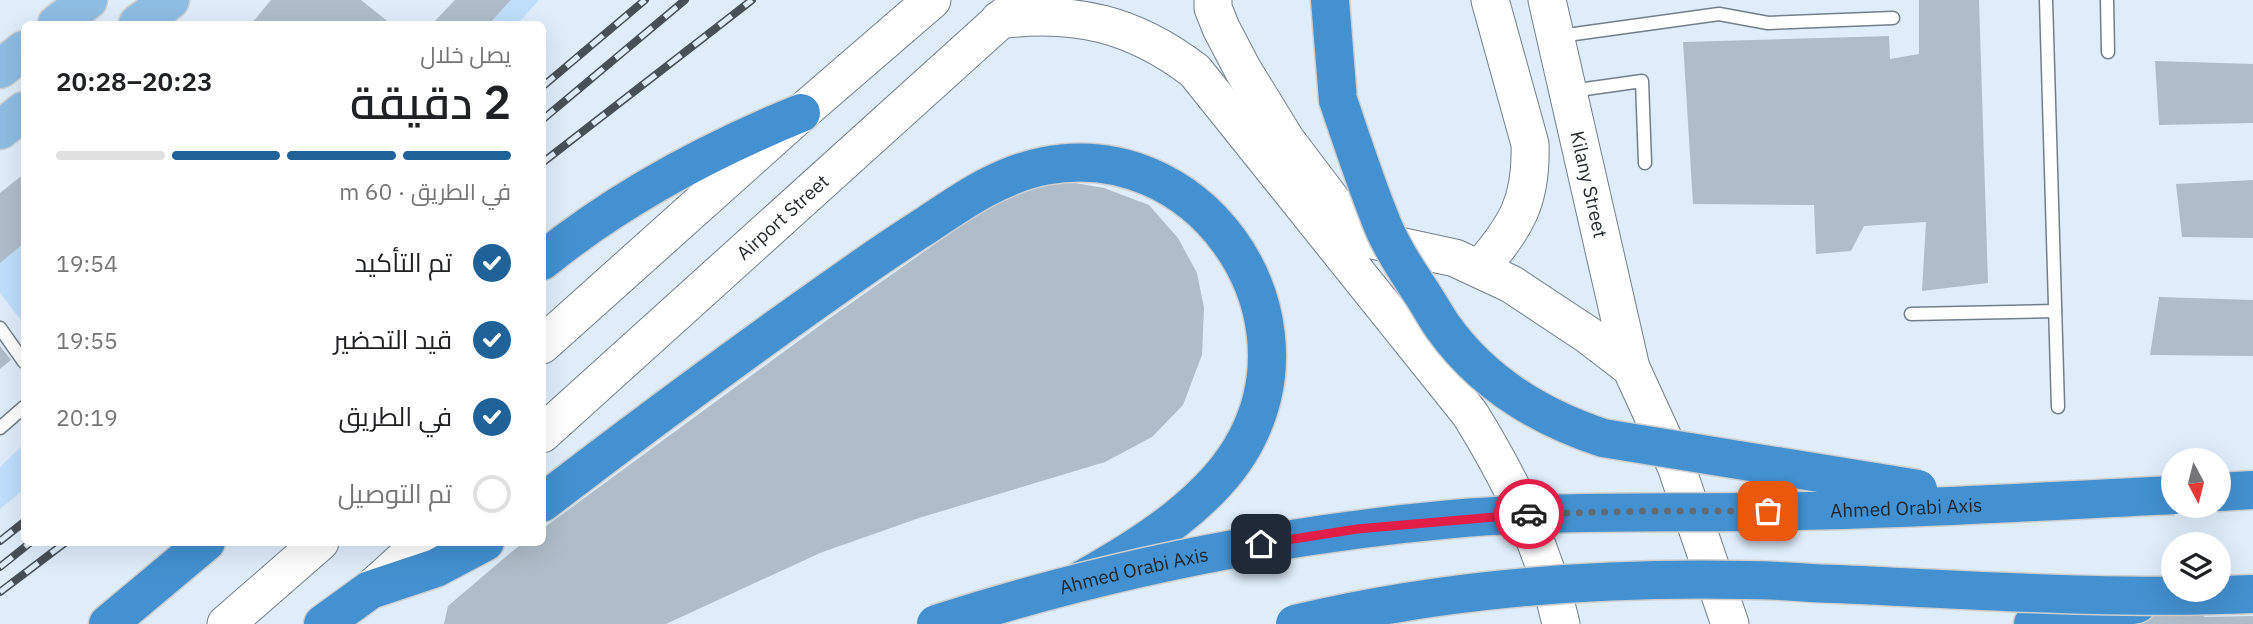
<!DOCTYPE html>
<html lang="ar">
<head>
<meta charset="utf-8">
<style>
  :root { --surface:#fff; --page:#f2f2f2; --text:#202124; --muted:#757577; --line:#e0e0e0; --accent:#1e6297 }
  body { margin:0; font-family:"IBM Plex Sans",Cairo,sans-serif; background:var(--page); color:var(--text); direction:rtl; height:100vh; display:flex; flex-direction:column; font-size:26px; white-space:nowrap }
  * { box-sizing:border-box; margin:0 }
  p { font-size:23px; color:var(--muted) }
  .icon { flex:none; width:38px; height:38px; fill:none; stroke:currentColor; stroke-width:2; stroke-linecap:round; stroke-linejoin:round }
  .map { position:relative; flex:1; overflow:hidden; direction:ltr }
  .sheet { position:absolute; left:21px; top:21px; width:525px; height:525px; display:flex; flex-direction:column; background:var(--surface); border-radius:10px; box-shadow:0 7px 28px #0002; direction:rtl }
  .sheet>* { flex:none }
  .needle { width:46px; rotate:173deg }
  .tools { position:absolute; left:2161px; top:448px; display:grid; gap:14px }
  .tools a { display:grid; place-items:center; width:70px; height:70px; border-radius:50%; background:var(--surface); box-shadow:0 7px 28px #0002; font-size:35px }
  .pin { position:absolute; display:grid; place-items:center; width:60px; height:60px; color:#fff; margin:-30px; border-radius:14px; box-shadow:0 4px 10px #0006 }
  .courier { position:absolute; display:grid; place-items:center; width:70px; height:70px; margin:-35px; border:5px solid #e11d48; border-radius:50%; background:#fff; color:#222; box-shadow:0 2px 9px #0007 }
  .overview em { font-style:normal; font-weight:600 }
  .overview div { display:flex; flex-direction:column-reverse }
  .overview { display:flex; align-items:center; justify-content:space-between; height:119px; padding:0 35px }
  h1 { font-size:46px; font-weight:600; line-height:52px }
  .bar { display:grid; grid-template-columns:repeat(4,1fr); gap:10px 7px; align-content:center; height:84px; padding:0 35px }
  .bar i { height:9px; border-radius:5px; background:var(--line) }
  .bar .current { background:var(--accent) }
  .bar p { grid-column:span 4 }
  ol { padding:0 35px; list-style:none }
  li { display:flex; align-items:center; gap:21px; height:77px }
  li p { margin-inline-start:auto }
  li .icon { padding:7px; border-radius:50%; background:var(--accent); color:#fff; stroke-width:4 }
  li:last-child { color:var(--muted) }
  li i { width:38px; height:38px; border:4px solid var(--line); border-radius:50% }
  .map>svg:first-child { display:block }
</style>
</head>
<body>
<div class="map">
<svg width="2253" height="624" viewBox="0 0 2253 624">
  <rect width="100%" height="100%" fill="#dfedfb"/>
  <!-- green -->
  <g fill="#bfdffc">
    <path d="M 511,0 L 539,0 L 517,24 L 489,24 Z"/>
    <path d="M 24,243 L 24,324 L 0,293 L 0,262 Z"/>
    <path d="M 24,444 L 24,489 L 0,509 L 0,467 Z"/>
  </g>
  <!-- building -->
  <g fill="#afbdca">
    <path d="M 271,0 L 361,0 L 391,24 L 251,24 Z"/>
    <path d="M 455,0 L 511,0 L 489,24 L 432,24 Z"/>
    <path d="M 1919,0 L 1979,0 L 1988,283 L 1922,291 L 1926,222 L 1864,226 L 1851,251 L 1816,254 L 1814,205 L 1693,204 L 1683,42 L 1889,36 L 1890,59 L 1919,54 Z"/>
    <path d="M 2155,61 L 2253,64 L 2253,123 L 2159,125 Z"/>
    <path d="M 24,174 L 24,243 L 0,263 L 0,193 Z"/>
    <path d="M 2253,180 L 2253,238 L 2182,237 L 2176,184 Z"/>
    <path d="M 1063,181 L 1104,188 L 1149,205 L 1178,238 L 1197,273 L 1204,308 L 1202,355 L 1183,405 L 1152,437 L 1105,462 L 919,518 L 820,553 L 666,624 L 444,624 L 448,606 L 509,554 L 524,542 L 542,542 L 542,529 L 830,318 L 993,203 L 1022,188 Z"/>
    <path d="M 2159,297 L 2253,300 L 2253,356 L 2150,355 Z"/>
    <path d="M 0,346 L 11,360 L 0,369 Z"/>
    <path d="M 2203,606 L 2204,617 L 2253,616 L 2253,624 L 2131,624 L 2133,609 Z"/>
  </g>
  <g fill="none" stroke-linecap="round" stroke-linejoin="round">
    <!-- lane casing -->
    <g stroke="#717f8b" stroke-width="15">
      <g id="lane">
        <path d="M 2046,0 L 2058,407"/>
        <path d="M 2107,0 L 2108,52"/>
        <path d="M 1560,36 L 1719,14 L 1768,23 L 1893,18"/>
        <path d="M 1571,91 L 1642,81 L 1645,163"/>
        <path d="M 1911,314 L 2055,311"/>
        <path d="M 0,328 L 24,362"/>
        <path d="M 0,428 L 24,407"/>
      </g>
    </g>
    <!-- secondary casing -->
    <g stroke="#717f8b" stroke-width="39">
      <g id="secondary">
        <path d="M 1213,0 L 1213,8 L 1221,28 L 1243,70 L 1286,140 L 1342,214 L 1372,240 L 1455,258 L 1511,284 L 1588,335 L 1631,368 L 1676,466 L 1730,624"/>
        <path id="s1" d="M 1547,0 L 1631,368"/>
        <path d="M 999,20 C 1075,10 1134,24 1195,71 L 1470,414 C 1511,480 1544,548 1561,624"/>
        <path d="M 1480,269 C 1516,225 1532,203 1530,144 L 1490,0"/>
        <path d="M 542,345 L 801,113 L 932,0"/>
        <path id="s2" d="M 542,434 L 1017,5"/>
        <path d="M 370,590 L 423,542"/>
        <path d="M 226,624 L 320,542"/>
      </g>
    </g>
    <!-- primary casing -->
    <g stroke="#cecfd0" stroke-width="41">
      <g id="primary">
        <path d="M 57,24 L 88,0"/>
        <path d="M 138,24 L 170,0"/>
        <path d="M 0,69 L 24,50"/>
        <path d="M 0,130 L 24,111"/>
      </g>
    </g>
    <!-- highway casing -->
    <g stroke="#cecfd0" stroke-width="41">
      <g id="highway">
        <path d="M 1330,0 L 1338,100"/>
        <path d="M 542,261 C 621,197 708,151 801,113"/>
        <path d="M 2219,492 L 2253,490"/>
        <path d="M 542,503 C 645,424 749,347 855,273 C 879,256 903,240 928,224 C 965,199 1000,175 1044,166 C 1196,136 1316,303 1247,438 C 1216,500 1142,546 1083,579"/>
        <path d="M 108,624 L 206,542"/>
        <path d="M 323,624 L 370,590 L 436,568 L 485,542"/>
        <path d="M 2033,624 L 2137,604"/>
      </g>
    </g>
    <!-- lane -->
    <use href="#lane" stroke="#fff" stroke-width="12"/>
    <!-- secondary -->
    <use href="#secondary" stroke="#fff" stroke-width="37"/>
    <!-- primary -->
    <use href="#primary" stroke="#8ebde3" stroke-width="38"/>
    <!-- highway -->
    <use href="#highway" stroke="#4391d0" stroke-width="38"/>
    <!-- rail casing -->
    <g stroke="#485057" stroke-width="8">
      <g id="rail">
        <path d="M 542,87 L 645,0"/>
        <path d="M 542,120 L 685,0"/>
        <path d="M 542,163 L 752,0"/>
        <path d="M 0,541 L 24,522"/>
        <path d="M 0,567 L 31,542"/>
        <path d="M 0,592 L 66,542"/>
      </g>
    </g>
    <!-- rail -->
    <use href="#rail" stroke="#dfedfb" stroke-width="5" stroke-dasharray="16" stroke-linecap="butt"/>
    <!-- highway-bridge casing -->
    <g stroke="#cecfd0" stroke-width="41" stroke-linecap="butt">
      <g id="highway-bridge">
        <path d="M 1338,100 C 1351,138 1364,178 1379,216 C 1389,244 1407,271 1423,295 C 1430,306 1436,317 1443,327 C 1483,383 1539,417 1603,438 L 1918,489"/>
        <path id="s3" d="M 936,624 C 1103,570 1277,535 1452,519 C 1548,511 1644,513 1741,512 C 1885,511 2029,502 2174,495"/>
        <path d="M 1295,624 C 1441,589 1596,577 1746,580 C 1776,580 1806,583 1836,584 C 1975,590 2114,600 2253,594"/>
      </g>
    </g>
    <!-- highway-bridge -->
    <use href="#highway-bridge" stroke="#4391d0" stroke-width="38"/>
  </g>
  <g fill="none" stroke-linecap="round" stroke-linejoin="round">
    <!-- done -->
    <path stroke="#626b73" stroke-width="7" stroke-dasharray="0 12.6" d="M 1529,514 L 1645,511 L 1768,511"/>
    <!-- route -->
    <path stroke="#e11d48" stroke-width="9" d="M 1261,544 L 1357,529 L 1529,514"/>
  </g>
  <g text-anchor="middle" stroke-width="5" stroke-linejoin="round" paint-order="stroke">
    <!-- street labels -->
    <g font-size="19" fill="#1f252a" stroke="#dfedfb">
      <text dy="7" stroke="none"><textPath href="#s1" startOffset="189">Kilany Street</textPath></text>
      <text dy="7" stroke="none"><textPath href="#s2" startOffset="324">Airport Street</textPath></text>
      <text dy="7" stroke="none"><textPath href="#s3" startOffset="982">Ahmed Orabi Axis</textPath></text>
      <text dy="7" stroke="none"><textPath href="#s3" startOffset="205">Ahmed Orabi Axis</textPath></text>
    </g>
  </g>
</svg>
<div class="tools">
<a><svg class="needle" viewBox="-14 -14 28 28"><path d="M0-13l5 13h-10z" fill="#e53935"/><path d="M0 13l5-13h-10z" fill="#757577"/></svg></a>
<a><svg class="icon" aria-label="layers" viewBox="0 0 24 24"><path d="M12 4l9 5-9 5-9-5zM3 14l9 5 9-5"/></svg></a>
</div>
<div class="pin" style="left:1768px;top:511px;background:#ea580c"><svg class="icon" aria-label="bag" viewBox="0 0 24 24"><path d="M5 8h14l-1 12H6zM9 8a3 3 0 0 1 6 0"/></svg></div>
<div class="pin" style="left:1261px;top:544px;background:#1f2937"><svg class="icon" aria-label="home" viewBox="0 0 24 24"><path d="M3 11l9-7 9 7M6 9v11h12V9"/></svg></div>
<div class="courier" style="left:1529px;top:514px"><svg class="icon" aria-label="car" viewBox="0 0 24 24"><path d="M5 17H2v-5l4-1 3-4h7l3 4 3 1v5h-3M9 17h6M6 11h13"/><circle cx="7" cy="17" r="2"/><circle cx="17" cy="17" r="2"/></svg></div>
<section class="sheet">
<div class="overview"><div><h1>2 دقيقة</h1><p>يصل خلال</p></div><em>20:23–20:28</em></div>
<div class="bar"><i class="current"></i><i class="current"></i><i class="current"></i><i></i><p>في الطريق · 60 m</p></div>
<ol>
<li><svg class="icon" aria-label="check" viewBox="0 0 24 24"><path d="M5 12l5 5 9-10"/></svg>تم التأكيد<p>19:54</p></li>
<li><svg class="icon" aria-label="check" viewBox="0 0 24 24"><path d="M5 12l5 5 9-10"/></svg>قيد التحضير<p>19:55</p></li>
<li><svg class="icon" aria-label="check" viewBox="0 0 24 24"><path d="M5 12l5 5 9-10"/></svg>في الطريق<p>20:19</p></li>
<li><i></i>تم التوصيل</li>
</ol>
</section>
</div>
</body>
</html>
